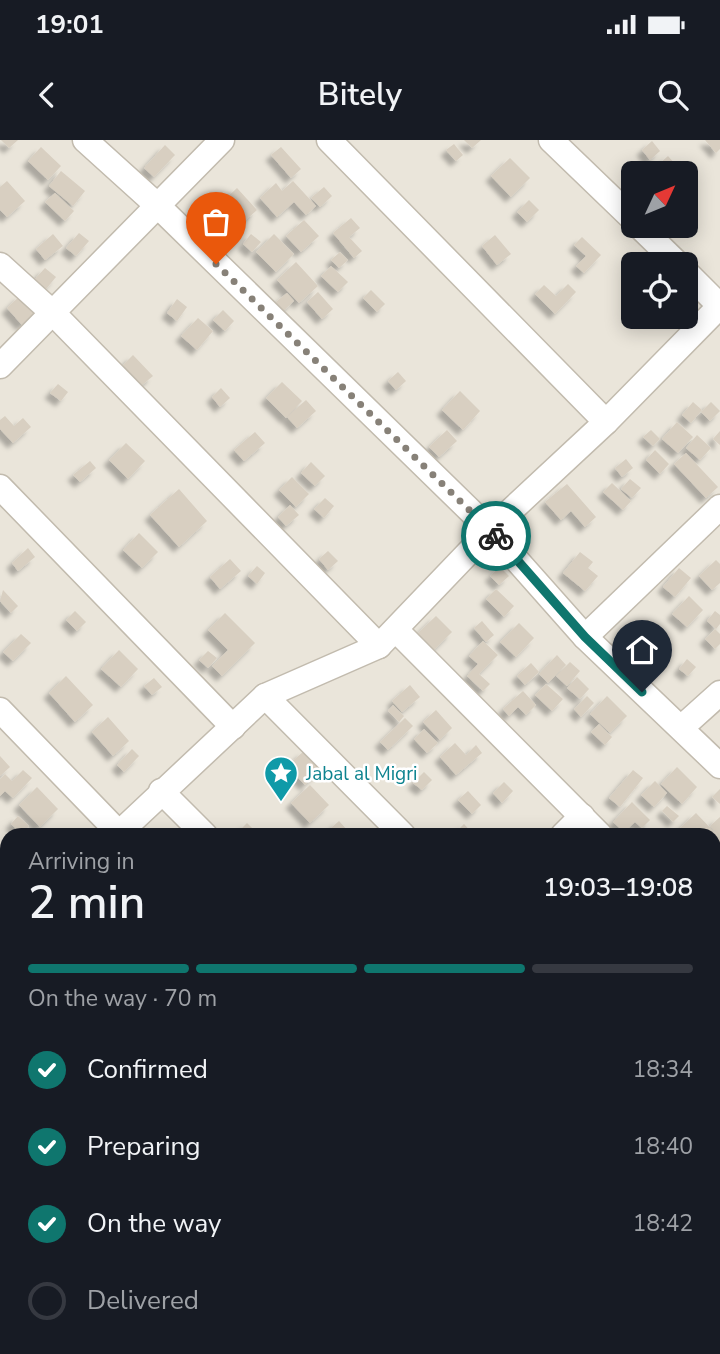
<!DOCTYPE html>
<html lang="en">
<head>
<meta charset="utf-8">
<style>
  :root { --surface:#171b24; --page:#242831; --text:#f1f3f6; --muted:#9ea1a6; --line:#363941; --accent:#0f766e }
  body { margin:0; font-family:"Nunito Sans",sans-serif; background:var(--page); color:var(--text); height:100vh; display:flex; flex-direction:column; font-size:26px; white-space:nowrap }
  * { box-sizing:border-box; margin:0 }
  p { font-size:23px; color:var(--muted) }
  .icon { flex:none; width:38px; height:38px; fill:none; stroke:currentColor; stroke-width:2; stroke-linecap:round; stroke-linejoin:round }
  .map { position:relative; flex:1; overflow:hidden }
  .side { position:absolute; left:0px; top:688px; width:721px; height:527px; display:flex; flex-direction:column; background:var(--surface); border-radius:21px 21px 0 0; box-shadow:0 4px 18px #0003 }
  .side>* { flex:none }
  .needle { width:46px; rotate:46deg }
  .controls { position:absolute; left:621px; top:21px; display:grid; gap:14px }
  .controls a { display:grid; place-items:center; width:77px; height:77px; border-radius:10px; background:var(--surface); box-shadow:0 4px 18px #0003; font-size:35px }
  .pin { position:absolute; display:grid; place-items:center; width:60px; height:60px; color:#fff; margin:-72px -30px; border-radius:50% 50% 50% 0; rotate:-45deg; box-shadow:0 0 7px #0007 }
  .pin .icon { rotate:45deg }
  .courier { position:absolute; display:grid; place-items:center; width:70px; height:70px; margin:-35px; border:5px solid #0f766e; border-radius:50%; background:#fff; color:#222; box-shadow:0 2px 9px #0007 }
  .overview em { font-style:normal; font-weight:600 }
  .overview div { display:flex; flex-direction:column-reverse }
  .overview { display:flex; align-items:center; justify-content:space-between; height:119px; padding:0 28px }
  h1 { font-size:46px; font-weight:600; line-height:52px }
  .bar { display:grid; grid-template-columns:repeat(4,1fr); gap:10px 7px; align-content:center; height:84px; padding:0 28px }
  .bar i { height:9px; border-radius:5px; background:var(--line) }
  .bar .selected { background:var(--accent) }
  .bar p { grid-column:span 4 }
  ol { padding:0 28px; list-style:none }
  li { display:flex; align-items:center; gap:21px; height:77px }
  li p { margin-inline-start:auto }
  li .icon { padding:7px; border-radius:50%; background:var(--accent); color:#fff; stroke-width:4 }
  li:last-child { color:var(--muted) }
  li i { width:38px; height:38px; border:4px solid var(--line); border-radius:50% }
  .status { display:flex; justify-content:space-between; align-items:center; height:49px; padding:0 35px; background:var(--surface); direction:ltr }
  .status svg { height:19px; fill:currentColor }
  header { display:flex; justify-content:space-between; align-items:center; height:91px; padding:0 28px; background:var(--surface); font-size:32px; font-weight:600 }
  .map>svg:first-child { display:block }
</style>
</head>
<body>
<div class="status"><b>19:01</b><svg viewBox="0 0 49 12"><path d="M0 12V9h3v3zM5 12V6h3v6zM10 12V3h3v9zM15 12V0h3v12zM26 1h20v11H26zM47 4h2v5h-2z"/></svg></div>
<header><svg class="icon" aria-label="back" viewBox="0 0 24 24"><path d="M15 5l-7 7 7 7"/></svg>Bitely<svg class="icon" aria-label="search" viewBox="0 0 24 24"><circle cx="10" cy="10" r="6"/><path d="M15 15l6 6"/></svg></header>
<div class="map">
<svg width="720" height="1214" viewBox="0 0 720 1214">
  <defs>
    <filter id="shadow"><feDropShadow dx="-5.5" dy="5.5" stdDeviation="2" flood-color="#0004"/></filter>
  </defs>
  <rect width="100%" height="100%" fill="#f6f3ec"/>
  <!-- residential -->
  <path fill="#eae5da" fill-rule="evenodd" d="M 0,0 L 720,0 L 720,1214 L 0,1214 ZM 634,33 L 686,33 L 686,86 L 634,86 ZM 634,124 L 686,124 L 686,177 L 634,177 ZM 7,695 L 714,695 L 714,1208 L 7,1208 Z"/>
  <!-- building -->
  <g fill="#d8cfc1" filter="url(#shadow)">
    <path d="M 1,0 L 18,0 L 9,8 Z"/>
    <path d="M 464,0 L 481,0 L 472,8 Z"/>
    <path d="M 705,0 L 720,0 L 720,9 L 716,13 Z"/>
    <path d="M 652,1 L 660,11 L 650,20 L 642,10 Z"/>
    <path d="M 454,4 L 463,15 L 456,21 L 446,10 Z"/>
    <path d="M 165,5 L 175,15 L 154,37 L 144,28 Z"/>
    <path d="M 41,7 L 61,26 L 48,40 L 28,21 Z"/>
    <path d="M 281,7 L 301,29 L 291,38 L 271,15 Z"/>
    <path d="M 668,16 L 682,32 L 680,33 L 668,33 L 659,24 Z"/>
    <path d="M 510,18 L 530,38 L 511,57 L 491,36 Z"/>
    <path d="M 61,31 L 85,51 L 73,66 L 49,46 Z"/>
    <path d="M 7,41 L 25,61 L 7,77 L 0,70 L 0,47 Z"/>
    <path d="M 293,41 L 316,66 L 306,75 L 294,62 L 277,77 L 260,58 L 276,43 L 282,51 Z"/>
    <path d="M 324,47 L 332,56 L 320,67 L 311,58 Z"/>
    <path d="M 237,48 L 257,70 L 239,86 L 219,65 Z"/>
    <path d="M 55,53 L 74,71 L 65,81 L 45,62 Z"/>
    <path d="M 529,60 L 539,70 L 527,82 L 517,72 Z"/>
    <path d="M 351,78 L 360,88 L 349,97 L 362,111 L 354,118 L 333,93 Z"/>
    <path d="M 304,80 L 319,96 L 301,112 L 286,96 Z"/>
    <path d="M 79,93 L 89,101 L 76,116 L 66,108 Z"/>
    <path d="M 53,94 L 63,106 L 45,120 L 36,109 Z"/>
    <path d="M 251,94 L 261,102 L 252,112 L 243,104 Z"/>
    <path d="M 274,94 L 294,114 L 276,132 L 256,112 Z"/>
    <path d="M 495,95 L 511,114 L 497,125 L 482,106 Z"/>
    <path d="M 582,97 L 601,115 L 584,133 L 576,126 L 586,116 L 574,105 Z"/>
    <path d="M 340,112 L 348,120 L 339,128 L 331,120 Z"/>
    <path d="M 296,122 L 318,146 L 299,163 L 277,140 Z"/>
    <path d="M 331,126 L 348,142 L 338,152 L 321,136 Z"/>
    <path d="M 45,128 L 56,137 L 46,149 L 35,139 Z"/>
    <path d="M 568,144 L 576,152 L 555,174 L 535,154 L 544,145 L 556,156 Z"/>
    <path d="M 371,150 L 385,164 L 377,172 L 363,158 Z"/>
    <path d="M 318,152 L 333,169 L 322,179 L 307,162 Z"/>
    <path d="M 287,153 L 294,161 L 283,171 L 276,162 Z"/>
    <path d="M 21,155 L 37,173 L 22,185 L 7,168 Z"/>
    <path d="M 177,159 L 187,167 L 177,181 L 167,173 Z"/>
    <path d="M 223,170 L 234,181 L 225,191 L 213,180 Z"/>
    <path d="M 198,178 L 213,191 L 197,210 L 181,196 Z"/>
    <path d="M 133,215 L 153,236 L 142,245 L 123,225 Z"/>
    <path d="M 398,232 L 406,241 L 396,250 L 388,241 Z"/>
    <path d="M 282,242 L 302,261 L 286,278 L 266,258 Z"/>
    <path d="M 58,244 L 68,252 L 61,261 L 50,253 Z"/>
    <path d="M 221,248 L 230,258 L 220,267 L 212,257 Z"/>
    <path d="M 460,251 L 480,271 L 463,290 L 442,270 Z"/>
    <path d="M 306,260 L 316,271 L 297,288 L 287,277 Z"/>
    <path d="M 693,262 L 702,270 L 691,283 L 682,275 Z"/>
    <path d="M 711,262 L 720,271 L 710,281 L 701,272 Z"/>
    <path d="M 5,276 L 14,286 L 23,278 L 31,287 L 13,303 L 0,289 L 0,280 Z"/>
    <path d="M 677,282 L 693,297 L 678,313 L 662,299 Z"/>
    <path d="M 447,290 L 457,301 L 439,317 L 429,307 Z"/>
    <path d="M 651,290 L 660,299 L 653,306 L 643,297 Z"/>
    <path d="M 720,291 L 720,305 L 713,299 Z"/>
    <path d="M 255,292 L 265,303 L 244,321 L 234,310 Z"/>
    <path d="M 697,295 L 711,308 L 700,320 L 686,308 Z"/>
    <path d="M 126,303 L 145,321 L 128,339 L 109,320 Z"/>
    <path d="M 655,310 L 669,324 L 660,334 L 646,320 Z"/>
    <path d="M 686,313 L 718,347 L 706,358 L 674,324 Z"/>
    <path d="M 626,319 L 633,328 L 622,337 L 615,328 Z"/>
    <path d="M 90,321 L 96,328 L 80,342 L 73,335 Z"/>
    <path d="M 311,322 L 325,336 L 315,346 L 301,333 Z"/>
    <path d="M 292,337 L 309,354 L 296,367 L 279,350 Z"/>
    <path d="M 630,339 L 641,348 L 632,358 L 621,349 Z"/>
    <path d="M 612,343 L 631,361 L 623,370 L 603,352 Z"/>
    <path d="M 567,344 L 596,377 L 585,387 L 571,371 L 561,380 L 545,362 Z"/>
    <path d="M 179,349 L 207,381 L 179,407 L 150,375 Z"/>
    <path d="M 325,358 L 334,366 L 324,378 L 314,369 Z"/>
    <path d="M 290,365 L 299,375 L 286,386 L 278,377 Z"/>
    <path d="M 139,393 L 158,412 L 142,428 L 123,410 Z"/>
    <path d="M 28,408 L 35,417 L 18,431 L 12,423 Z"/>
    <path d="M 328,411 L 338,421 L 328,430 L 319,419 Z"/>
    <path d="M 580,412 L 593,422 L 588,428 L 598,436 L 585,451 L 563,433 Z"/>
    <path d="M 230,419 L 241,431 L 220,449 L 210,437 Z"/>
    <path d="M 716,420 L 720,424 L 720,443 L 712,450 L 699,436 Z"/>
    <path d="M 257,426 L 265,433 L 257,444 L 248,436 Z"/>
    <path d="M 500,427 L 509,436 L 499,445 L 490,436 Z"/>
    <path d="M 679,428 L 691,438 L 675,457 L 663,447 Z"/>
    <path d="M 496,449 L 514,466 L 504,477 L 486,459 Z"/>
    <path d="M 3,450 L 18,466 L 11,473 L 0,461 Z"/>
    <path d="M 689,456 L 703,470 L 687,487 L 672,474 Z"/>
    <path d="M 75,471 L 86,482 L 77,491 L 66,480 Z"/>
    <path d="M 715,471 L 720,475 L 720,484 L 716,489 L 707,481 Z"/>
    <path d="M 225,473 L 255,503 L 222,536 L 212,526 L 228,510 L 208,490 Z"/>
    <path d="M 436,476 L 452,492 L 433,511 L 417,494 Z"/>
    <path d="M 482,481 L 494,495 L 486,502 L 474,488 Z"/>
    <path d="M 519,483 L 534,498 L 516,517 L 500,502 Z"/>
    <path d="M 649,485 L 669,504 L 651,521 L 632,501 Z"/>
    <path d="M 715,489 L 720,494 L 720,504 L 715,509 L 705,499 Z"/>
    <path d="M 21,494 L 31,503 L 13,521 L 3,512 Z"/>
    <path d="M 483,501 L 498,515 L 479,534 L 490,544 L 483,551 L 467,536 L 478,524 L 469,516 Z"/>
    <path d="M 119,510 L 138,529 L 121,547 L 101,529 Z"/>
    <path d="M 208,511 L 217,518 L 208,528 L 199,520 Z"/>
    <path d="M 641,514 L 654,524 L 647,533 L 634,523 Z"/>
    <path d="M 557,515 L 566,525 L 548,543 L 539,534 Z"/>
    <path d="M 687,519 L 696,527 L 688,536 L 679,529 Z"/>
    <path d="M 570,522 L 580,531 L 567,546 L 556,536 Z"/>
    <path d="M 531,523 L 539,532 L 525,545 L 517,536 Z"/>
    <path d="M 66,536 L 93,565 L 75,582 L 49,553 Z"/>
    <path d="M 577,537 L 589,549 L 580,559 L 567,548 Z"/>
    <path d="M 154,538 L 162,547 L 152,555 L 144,546 Z"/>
    <path d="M 546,544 L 563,559 L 552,571 L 535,555 Z"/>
    <path d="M 410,545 L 420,557 L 402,572 L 392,561 Z"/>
    <path d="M 523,551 L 536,565 L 526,575 L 518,567 L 509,576 L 503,569 Z"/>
    <path d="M 587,556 L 594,563 L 581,577 L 574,569 Z"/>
    <path d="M 607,556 L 627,576 L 610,593 L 590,574 Z"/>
    <path d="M 393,565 L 404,576 L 399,582 L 388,571 Z"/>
    <path d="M 436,570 L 452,588 L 440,600 L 423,582 Z"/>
    <path d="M 108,577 L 129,601 L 113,616 L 92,592 Z"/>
    <path d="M 405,578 L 413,586 L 388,610 L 380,602 Z"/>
    <path d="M 599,584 L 612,597 L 605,605 L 591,592 Z"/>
    <path d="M 424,589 L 438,603 L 427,613 L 414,599 Z"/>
    <path d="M 455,603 L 466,615 L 476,605 L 482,613 L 456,635 L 440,617 Z"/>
    <path d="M 132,609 L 139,616 L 124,632 L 117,625 Z"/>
    <path d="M 304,611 L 321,629 L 305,645 L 287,626 Z"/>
    <path d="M 0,616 L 10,627 L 0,636 Z"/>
    <path d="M 677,627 L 697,647 L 682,664 L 661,644 Z"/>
    <path d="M 23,630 L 32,638 L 13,658 L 5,651 L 0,656 L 0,639 L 5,634 L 12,641 Z"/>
    <path d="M 633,630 L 643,638 L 620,667 L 609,658 Z"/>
    <path d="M 424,632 L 432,640 L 422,650 L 413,643 Z"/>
    <path d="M 655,641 L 667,653 L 654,667 L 641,655 Z"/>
    <path d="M 504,642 L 513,651 L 502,663 L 493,653 Z"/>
    <path d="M 310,645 L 329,665 L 310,683 L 291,663 Z"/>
    <path d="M 37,647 L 58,669 L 40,687 L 19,665 Z"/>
    <path d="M 720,649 L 720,664 L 712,657 Z"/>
    <path d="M 468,651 L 481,665 L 472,674 L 458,660 Z"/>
    <path d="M 632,662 L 650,680 L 642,688 L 635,682 L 624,692 L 613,682 Z"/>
    <path d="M 667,666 L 679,676 L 673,682 L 662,671 Z"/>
    <path d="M 696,673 L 719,697 L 710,686 L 720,677 L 720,710 L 714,715 L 714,695 L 678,695 L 676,692 Z"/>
    <path d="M 18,676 L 29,686 L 22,694 L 11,684 Z"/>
    <path d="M 339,681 L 348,691 L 344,695 L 323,695 Z"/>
    <path d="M 247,683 L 259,695 L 235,695 Z"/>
    <path d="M 464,684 L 474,695 L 453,695 Z"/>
    <path d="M 716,728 L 720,739 L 714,745 L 714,731 Z"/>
    <path d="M 720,741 L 720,763 L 714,757 L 714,747 Z"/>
    <path d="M 720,857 L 720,873 L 714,867 Z"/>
    <path d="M 714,875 L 720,880 L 720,899 L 714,893 Z"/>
    <path d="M 717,898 L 720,902 L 720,941 L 714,935 L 714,901 Z"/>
    <path d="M 7,961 L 7,977 L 0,984 L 0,967 Z"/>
    <path d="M 717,1050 L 720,1052 L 720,1084 L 714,1090 L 714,1053 Z"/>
    <path d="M 720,1165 L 720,1180 L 714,1185 L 714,1170 Z"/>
    <path d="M 201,1208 L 231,1208 L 236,1212 L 207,1214 Z"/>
  </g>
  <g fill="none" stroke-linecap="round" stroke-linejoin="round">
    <!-- minor casing -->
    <g stroke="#c2bbae" stroke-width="27">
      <g id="minor">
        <path d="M 85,0 L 158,66 L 490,390 L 585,497 L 720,626"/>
        <path d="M 329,0 L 606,282"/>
        <path d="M 551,0 L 634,80"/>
        <path d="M 639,86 L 678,124"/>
        <path d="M 0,125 L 54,174 L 379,506"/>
        <path d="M 686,132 L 720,166"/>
        <path d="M 0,226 L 222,0"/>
        <path d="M 0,347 L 233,587"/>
        <path d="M 396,490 L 600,695"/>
        <path d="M 585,497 L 720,367"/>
        <path d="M 265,556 L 403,695"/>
        <path d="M 0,570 L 119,693"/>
        <path d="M 681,588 L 720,553"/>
        <path d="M 161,651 L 205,695"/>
        <path d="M 117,695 L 265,556 L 379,506 L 490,390 L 606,282 L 720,166"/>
        <path d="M 563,695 L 582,676"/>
        <path d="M 0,811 L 7,804"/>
        <path d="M 714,820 L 720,812"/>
        <path d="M 714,1007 L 720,1013"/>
        <path d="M 0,1060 L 7,1067"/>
        <path d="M 714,1196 L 720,1201"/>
        <path d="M 147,1208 L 154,1214"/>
        <path d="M 389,1208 L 396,1214"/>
        <path d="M 245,1214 L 252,1208"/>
        <path d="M 532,1214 L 536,1208"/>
      </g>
    </g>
    <!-- minor -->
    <use href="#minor" stroke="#fff" stroke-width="24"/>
  </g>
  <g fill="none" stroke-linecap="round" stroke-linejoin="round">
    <!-- done -->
    <path stroke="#878178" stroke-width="7" stroke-dasharray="0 12.6" d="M 216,124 L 496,396"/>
    <!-- route -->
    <path stroke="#0f766e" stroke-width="9" d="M 496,396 L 585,497 L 642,552"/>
  </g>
  <!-- icons -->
  <defs>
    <g id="sight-pin" transform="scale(1.75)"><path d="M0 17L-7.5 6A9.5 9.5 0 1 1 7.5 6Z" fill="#0f9aa8" stroke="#fff"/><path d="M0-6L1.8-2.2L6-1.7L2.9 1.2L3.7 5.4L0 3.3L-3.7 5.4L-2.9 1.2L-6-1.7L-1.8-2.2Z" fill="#fff"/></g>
  </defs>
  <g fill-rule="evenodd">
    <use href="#sight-pin" x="281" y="633"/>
  </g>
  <g text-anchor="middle" stroke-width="5" stroke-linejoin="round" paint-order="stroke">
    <!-- culture labels -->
    <g font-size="19" fill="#0d838f" stroke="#fff" text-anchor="start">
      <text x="306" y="640">Jabal al Migri</text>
    </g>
  </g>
</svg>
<div class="controls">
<a><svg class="needle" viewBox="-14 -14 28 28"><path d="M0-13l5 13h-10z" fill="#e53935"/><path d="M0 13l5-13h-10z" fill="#9ea1a6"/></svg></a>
<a><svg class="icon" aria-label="locate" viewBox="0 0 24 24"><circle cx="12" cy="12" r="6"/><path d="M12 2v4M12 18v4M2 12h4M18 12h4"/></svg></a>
</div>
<div class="pin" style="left:216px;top:124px;background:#ea580c"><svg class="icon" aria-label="bag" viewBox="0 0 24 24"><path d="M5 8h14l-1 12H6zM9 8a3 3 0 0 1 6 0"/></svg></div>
<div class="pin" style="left:642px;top:552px;background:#1f2937"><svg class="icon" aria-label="home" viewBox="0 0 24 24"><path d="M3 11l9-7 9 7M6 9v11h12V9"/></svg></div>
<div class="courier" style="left:496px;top:396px"><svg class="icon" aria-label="bike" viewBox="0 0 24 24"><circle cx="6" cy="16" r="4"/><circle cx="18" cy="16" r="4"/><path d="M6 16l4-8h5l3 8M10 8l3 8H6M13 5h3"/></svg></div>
<section class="side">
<div class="overview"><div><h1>2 min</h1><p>Arriving in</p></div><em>19:03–19:08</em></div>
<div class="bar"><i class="selected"></i><i class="selected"></i><i class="selected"></i><i></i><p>On the way · 70 m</p></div>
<ol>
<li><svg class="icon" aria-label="check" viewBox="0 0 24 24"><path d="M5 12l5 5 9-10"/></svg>Confirmed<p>18:34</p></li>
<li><svg class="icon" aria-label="check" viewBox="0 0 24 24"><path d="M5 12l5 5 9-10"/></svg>Preparing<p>18:40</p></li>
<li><svg class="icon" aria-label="check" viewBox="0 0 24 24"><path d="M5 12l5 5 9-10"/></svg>On the way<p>18:42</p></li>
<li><i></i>Delivered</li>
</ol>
</section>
</div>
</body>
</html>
